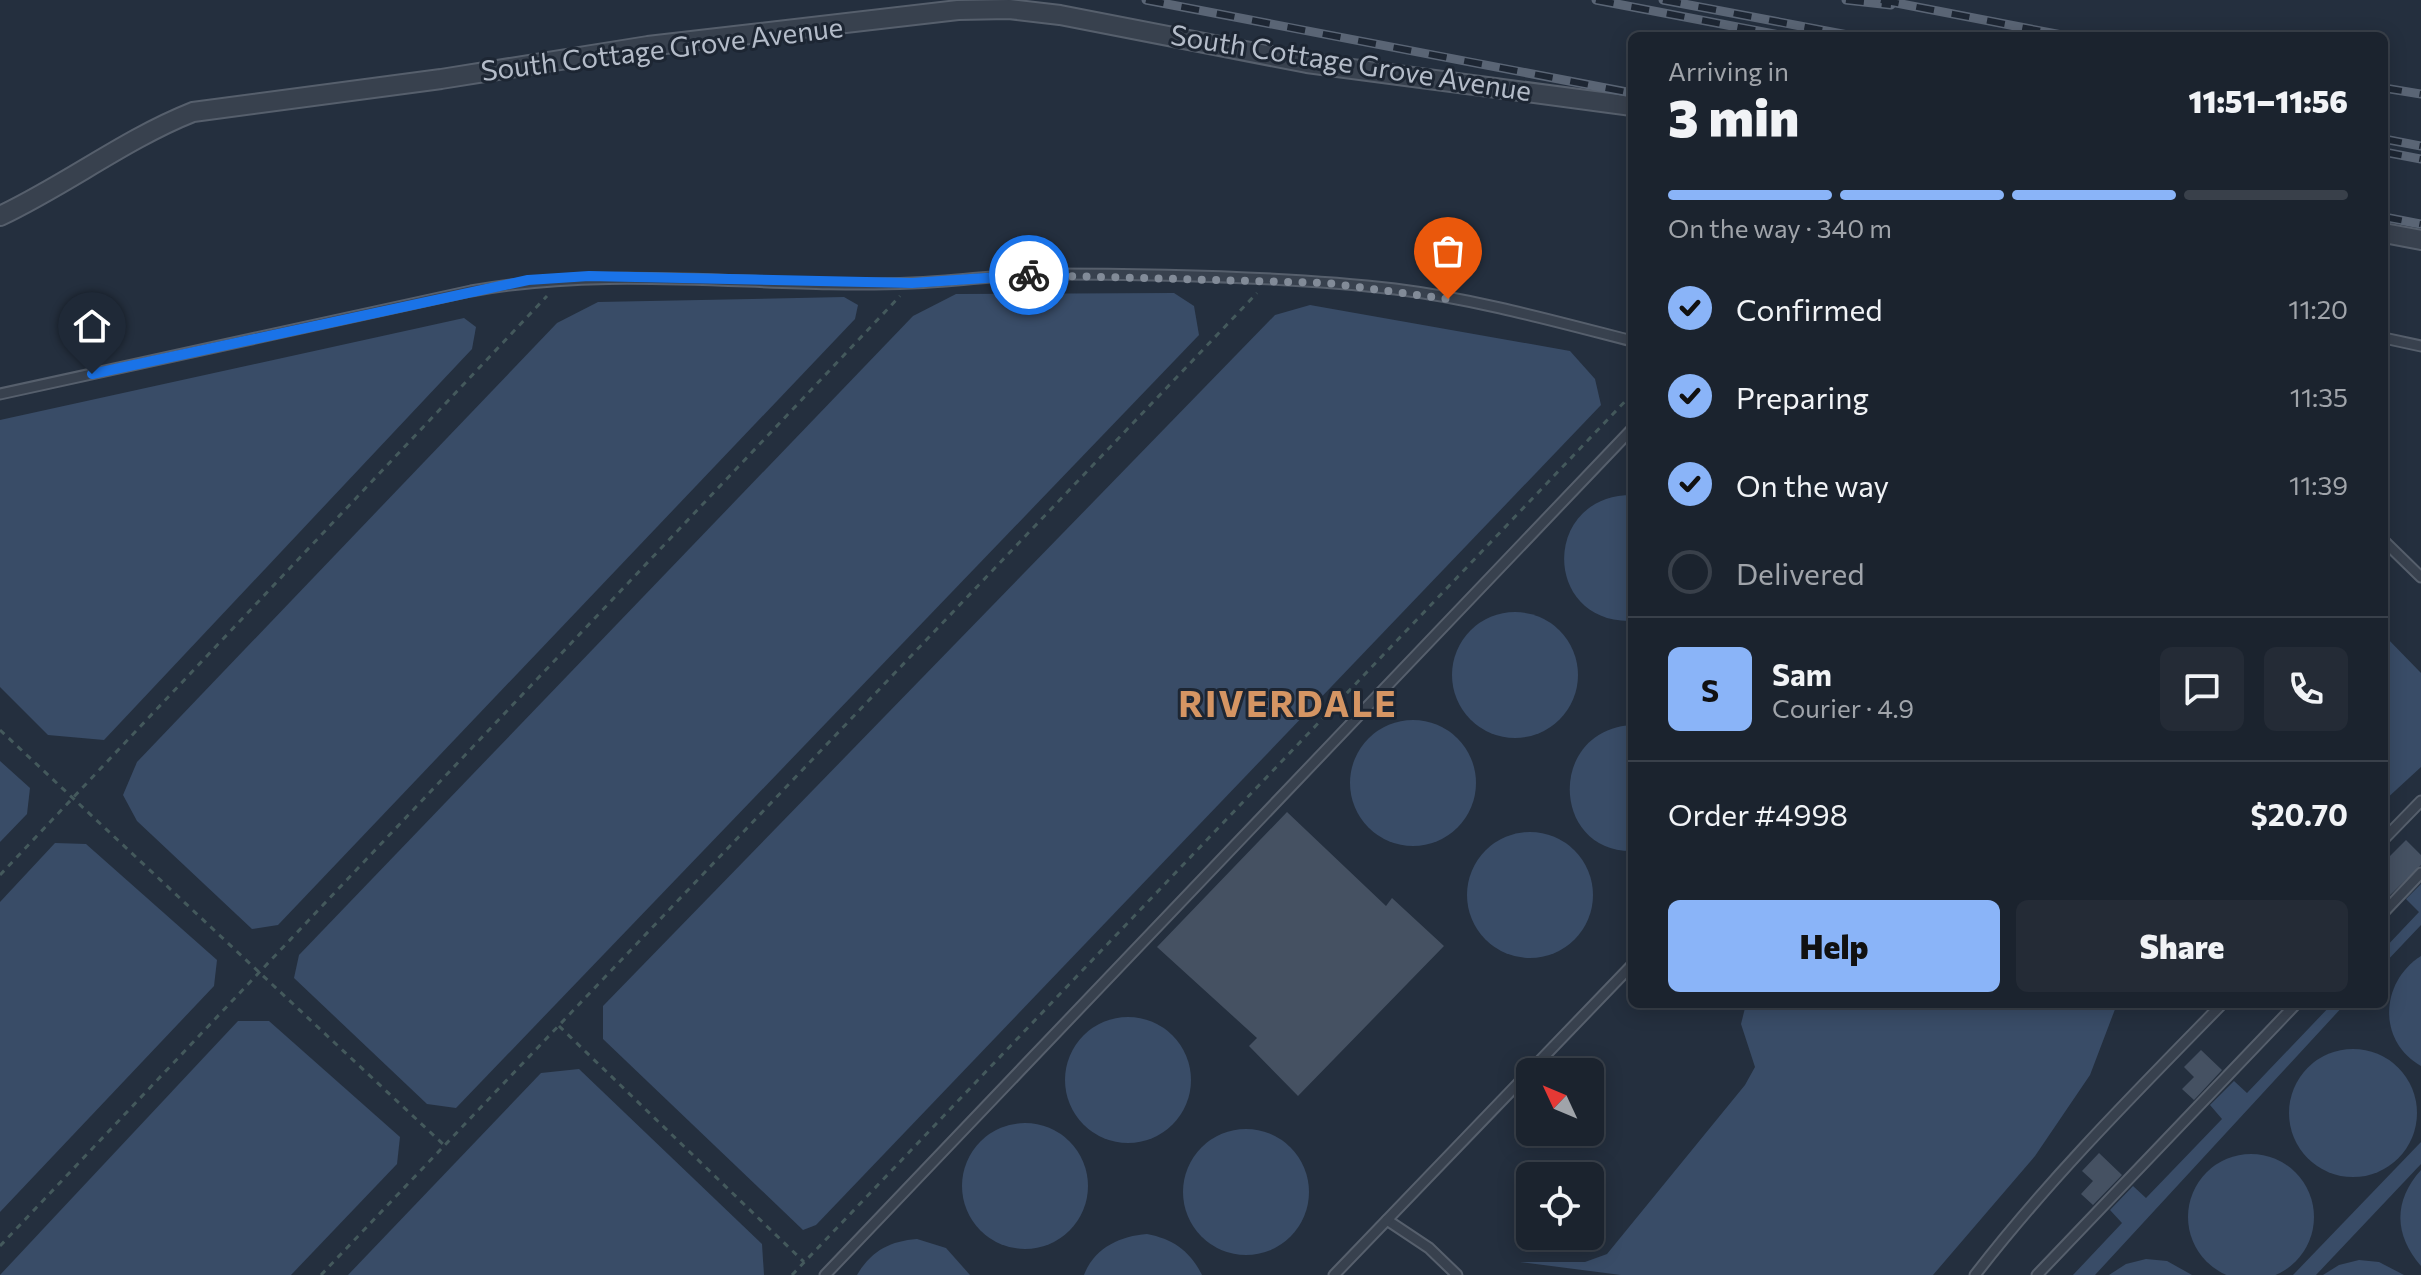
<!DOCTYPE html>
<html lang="en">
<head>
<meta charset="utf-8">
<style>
  :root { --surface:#1b232e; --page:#242b36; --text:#f1f3f6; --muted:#a0a4aa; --line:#39404a; --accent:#8ab4f8 }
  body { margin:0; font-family:Commissioner,sans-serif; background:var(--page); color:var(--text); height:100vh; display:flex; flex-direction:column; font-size:30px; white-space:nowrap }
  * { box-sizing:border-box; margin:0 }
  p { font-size:26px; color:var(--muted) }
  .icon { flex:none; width:44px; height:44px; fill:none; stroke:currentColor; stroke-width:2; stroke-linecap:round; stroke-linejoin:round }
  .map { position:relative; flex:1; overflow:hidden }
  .panel { position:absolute; left:1628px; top:32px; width:760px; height:976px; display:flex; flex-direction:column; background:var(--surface); border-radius:12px; box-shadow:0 4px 20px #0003,0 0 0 2px var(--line) }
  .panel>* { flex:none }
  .needle { width:52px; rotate:314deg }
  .fabs { position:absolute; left:1516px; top:1058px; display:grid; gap:16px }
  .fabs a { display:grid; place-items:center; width:88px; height:88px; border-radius:12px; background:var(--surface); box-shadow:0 4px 20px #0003,0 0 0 2px var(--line); font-size:40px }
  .pin { position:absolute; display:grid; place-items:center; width:68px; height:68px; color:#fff; margin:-82px -34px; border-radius:50% 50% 50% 0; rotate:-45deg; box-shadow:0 0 8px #0007 }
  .pin .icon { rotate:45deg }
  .courier { position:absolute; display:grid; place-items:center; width:80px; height:80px; margin:-40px; border:6px solid #1a73e8; border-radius:50%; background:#fff; color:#222; box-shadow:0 2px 10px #0007 }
  .head em { font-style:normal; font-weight:800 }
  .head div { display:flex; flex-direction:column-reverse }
  .head { display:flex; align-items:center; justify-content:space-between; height:136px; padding:0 40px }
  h1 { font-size:52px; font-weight:800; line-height:60px }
  .bar { display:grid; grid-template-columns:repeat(4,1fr); gap:12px 8px; align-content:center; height:96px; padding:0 40px }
  .bar i { height:10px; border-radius:6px; background:var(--line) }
  .bar .active { background:var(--accent) }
  .bar p { grid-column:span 4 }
  .line { display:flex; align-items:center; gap:20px; padding:0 40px; border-top:2px solid var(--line) }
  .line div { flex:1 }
  .round { display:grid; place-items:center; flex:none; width:84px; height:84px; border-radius:12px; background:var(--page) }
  ol { padding:0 40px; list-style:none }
  li { display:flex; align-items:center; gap:24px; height:88px }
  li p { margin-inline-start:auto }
  li .icon { padding:8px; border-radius:50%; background:var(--accent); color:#111; stroke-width:4 }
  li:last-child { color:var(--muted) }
  li i { width:44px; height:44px; border:4px solid var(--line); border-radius:50% }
  .cta { display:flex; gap:16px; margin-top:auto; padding:16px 40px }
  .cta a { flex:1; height:92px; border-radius:12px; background:var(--accent); color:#111; font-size:32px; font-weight:800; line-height:92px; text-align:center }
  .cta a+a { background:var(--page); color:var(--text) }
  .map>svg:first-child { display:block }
</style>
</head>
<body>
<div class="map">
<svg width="2421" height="1275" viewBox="0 0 2421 1275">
  <rect width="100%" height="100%" fill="#242f3e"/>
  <!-- water -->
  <g fill="#394c67">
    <path d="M 1174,293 L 1194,306 L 1199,335 L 456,1108 L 427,1104 L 294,978 L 299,955 L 913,316 L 956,294 Z"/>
    <path d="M 844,297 L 858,305 L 855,319 L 278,925 L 252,929 L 137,821 L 123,795 L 137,762 L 557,323 L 598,302 Z"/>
    <path d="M 1310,305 L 1570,351 L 1595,379 L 1601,405 L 816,1225 L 803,1230 L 603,1039 L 603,1006 L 1275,315 Z"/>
    <path d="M 464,318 L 476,327 L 472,349 L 104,740 L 48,735 L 0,687 L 0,420 Z"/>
    <path d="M 1632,495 L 1632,621 C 1542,624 1541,495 1632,495 Z"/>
    <circle cx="1515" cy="675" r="63"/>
    <path d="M 2384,635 L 2421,673 L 2421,767 L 2384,801 Z"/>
    <circle cx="1413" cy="783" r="63"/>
    <path d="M 1632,725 L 1632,851 C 1551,852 1547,730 1632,725 Z"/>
    <path d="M 0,761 L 30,788 L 27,814 L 0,842 Z"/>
    <circle cx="1530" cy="895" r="63"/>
    <path d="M 55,843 L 86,844 L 217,960 L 214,986 L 0,1212 L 0,902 Z"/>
    <path d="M 2421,884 L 2421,925 L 2384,964 L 2384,949 L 2419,912 L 2406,899 Z"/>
    <path d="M 2421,956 L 2421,1066 C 2377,1041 2380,982 2421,956 Z"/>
    <path d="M 1746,1004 L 2117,1004 L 2090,1075 L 2035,1156 L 1933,1275 L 1621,1275 L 1520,1262 L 1585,1262 L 1607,1254 L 1745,1085 L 1755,1067 L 1741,1024 Z"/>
    <path d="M 2332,1004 L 2345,1004 L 2095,1275 L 2073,1275 L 2122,1223 L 2110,1210 L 2133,1186 L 2146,1198 L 2222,1119 L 2210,1105 L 2234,1081 L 2247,1093 Z"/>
    <circle cx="1128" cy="1080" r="63"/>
    <path d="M 238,1021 L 269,1021 L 400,1137 L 397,1164 L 291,1275 L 0,1275 Z"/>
    <circle cx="2353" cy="1113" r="64"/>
    <path d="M 579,1069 L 762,1244 L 764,1275 L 348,1275 L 541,1073 Z"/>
    <circle cx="1025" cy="1186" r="63"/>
    <circle cx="1246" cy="1192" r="63"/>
    <path d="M 2421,1142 L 2421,1164 L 2316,1275 L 2293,1275 Z"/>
    <circle cx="2251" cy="1217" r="63"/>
    <path d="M 2421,1170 L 2421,1266 C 2394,1235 2393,1201 2421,1170 Z"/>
    <path d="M 1147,1234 C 1173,1239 1190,1251 1202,1275 L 1084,1275 C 1094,1248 1120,1236 1147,1234 Z"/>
    <path d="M 917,1239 L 946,1248 L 970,1275 L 857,1275 C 871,1251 890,1241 917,1239 Z"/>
    <path d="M 2146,1259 L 2167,1261 L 2192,1275 L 2109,1275 L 2126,1264 Z"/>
    <path d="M 2359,1260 L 2379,1262 L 2404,1275 L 2323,1275 L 2339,1265 Z"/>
  </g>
  <!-- building -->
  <g fill="#455162">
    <path d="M 1287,812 L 1386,906 L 1392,898 L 1444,946 L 1298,1096 L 1249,1046 L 1257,1038 L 1157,947 Z"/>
    <path d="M 2406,840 L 2421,855 L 2421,865 L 2384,901 L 2384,877 L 2390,870 L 2384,862 Z"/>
    <path d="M 2201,1050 L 2222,1070 L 2194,1100 L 2182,1089 L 2194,1077 L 2184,1067 Z"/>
    <path d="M 2099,1153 L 2122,1175 L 2093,1205 L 2081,1194 L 2093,1181 L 2082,1171 Z"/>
  </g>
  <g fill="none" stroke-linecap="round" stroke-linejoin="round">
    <!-- lane casing -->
    <g stroke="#565f6c" stroke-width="13">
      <g id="lane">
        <path d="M 2384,338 L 2421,346"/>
        <path d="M 0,394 L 471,291 C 617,264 764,289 912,283 C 956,282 1000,274 1045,274 C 1157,274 1284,276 1395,289 C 1475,299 1554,321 1632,341"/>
        <path d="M 2384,541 L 2421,577"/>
        <path d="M 2384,839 L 2421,801"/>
        <path d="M 2384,912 L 2421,873"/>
        <path d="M 1387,1220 L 1429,1248 L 1457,1275"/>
        <path d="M 825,1275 L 1632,429"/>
        <path d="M 1334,1275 L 1632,965"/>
        <path d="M 1975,1275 C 2050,1178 2136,1092 2222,1004"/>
        <path d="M 2037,1275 L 2296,1004"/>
      </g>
    </g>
    <!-- street casing -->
    <g stroke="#565f6c" stroke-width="22">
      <g id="street">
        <path d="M 0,216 C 66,185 125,139 193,112 L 441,79 L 648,46 L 958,10 L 1009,9 L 1060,15 L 1307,63 L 1632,106"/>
        <path d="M 2384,233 L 2421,240"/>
      </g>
    </g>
    <!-- path -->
    <g stroke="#44595c" stroke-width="3" stroke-dasharray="6 6" stroke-linecap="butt">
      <path d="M 0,730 L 444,1145"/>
      <path d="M 0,875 L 547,296"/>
      <path d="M 559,1026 L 804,1262"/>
      <path d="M 0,1246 L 900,296"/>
      <path d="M 321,1275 L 1257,293"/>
      <path d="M 792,1275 L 1632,394"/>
    </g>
    <!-- lane -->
    <use href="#lane" stroke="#38414e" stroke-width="9"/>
    <!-- street -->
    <use href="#street" stroke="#38414e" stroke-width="18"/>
    <!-- rail casing -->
    <g stroke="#5a6575" stroke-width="9">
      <g id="rail">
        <path d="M 1146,0 L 1632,93"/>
        <path d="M 1596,0 L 1785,36"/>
        <path d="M 1663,0 L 1853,36"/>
        <path d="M 1846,0 L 1891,5"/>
        <path d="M 1881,0 L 2067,36"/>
        <path d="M 2384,88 L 2421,94"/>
        <path d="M 2384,139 L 2421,146"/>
        <path d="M 2384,152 L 2421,159"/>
        <path d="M 2384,217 L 2421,224"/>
      </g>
    </g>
    <!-- rail -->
    <use href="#rail" stroke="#1d2633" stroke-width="6" stroke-dasharray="18" stroke-linecap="butt"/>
  </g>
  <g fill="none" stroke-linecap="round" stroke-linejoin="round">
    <!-- done -->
    <path stroke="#828b98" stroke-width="8" stroke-dasharray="0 14.4" d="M 1029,275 L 1327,283 L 1448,299"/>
    <!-- route -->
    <path stroke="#1a73e8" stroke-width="10" d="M 92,374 L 528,280 L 589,276 L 912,283 L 1029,275"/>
  </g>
  <g text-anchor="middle" stroke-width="6" stroke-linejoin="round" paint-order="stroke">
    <!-- street labels -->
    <g font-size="28" fill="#b4bcc9" stroke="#1d2633">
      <text transform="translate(662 49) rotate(-7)" y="10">South Cottage Grove Avenue</text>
      <text transform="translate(1351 63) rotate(9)" y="10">South Cottage Grove Avenue</text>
    </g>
    <!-- district labels -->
    <g font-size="36" font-weight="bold" letter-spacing="2" fill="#d59563" stroke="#1d2633">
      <text x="1288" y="717">RIVERDALE</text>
    </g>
  </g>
</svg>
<div class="fabs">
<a><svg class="needle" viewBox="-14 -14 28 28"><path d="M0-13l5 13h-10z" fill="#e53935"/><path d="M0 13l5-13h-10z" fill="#a0a4aa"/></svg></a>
<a><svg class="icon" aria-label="locate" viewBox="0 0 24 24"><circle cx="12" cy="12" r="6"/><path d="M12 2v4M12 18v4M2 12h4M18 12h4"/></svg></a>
</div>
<div class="pin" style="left:1448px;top:299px;background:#ea580c"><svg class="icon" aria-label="bag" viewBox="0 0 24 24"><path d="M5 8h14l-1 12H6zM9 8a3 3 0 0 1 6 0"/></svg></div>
<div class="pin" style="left:92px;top:374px;background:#1f2937"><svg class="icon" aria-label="home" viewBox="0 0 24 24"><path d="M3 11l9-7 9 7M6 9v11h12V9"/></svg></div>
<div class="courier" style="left:1029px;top:275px"><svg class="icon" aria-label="bike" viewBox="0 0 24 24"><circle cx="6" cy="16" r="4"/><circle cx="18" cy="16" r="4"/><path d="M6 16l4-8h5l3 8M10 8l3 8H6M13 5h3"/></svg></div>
<section class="panel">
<div class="head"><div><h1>3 min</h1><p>Arriving in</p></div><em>11:51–11:56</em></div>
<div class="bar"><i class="active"></i><i class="active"></i><i class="active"></i><i></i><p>On the way · 340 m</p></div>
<ol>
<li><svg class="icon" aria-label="check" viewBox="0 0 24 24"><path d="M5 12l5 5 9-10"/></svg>Confirmed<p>11:20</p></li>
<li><svg class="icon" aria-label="check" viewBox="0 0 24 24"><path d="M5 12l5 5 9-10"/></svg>Preparing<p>11:35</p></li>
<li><svg class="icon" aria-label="check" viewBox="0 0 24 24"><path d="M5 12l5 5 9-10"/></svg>On the way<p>11:39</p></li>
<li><i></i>Delivered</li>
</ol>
<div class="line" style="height:144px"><b class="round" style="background:var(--accent);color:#111">S</b><div><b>Sam</b><p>Courier · 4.9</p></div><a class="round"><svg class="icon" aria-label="chat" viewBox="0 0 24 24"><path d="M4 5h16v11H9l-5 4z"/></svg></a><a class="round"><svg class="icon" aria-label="phone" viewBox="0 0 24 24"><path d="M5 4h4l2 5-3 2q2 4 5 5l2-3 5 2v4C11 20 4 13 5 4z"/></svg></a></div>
<div class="line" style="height:104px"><div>Order #4998</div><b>$20.70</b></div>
<div class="cta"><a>Help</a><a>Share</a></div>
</section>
</div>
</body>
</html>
